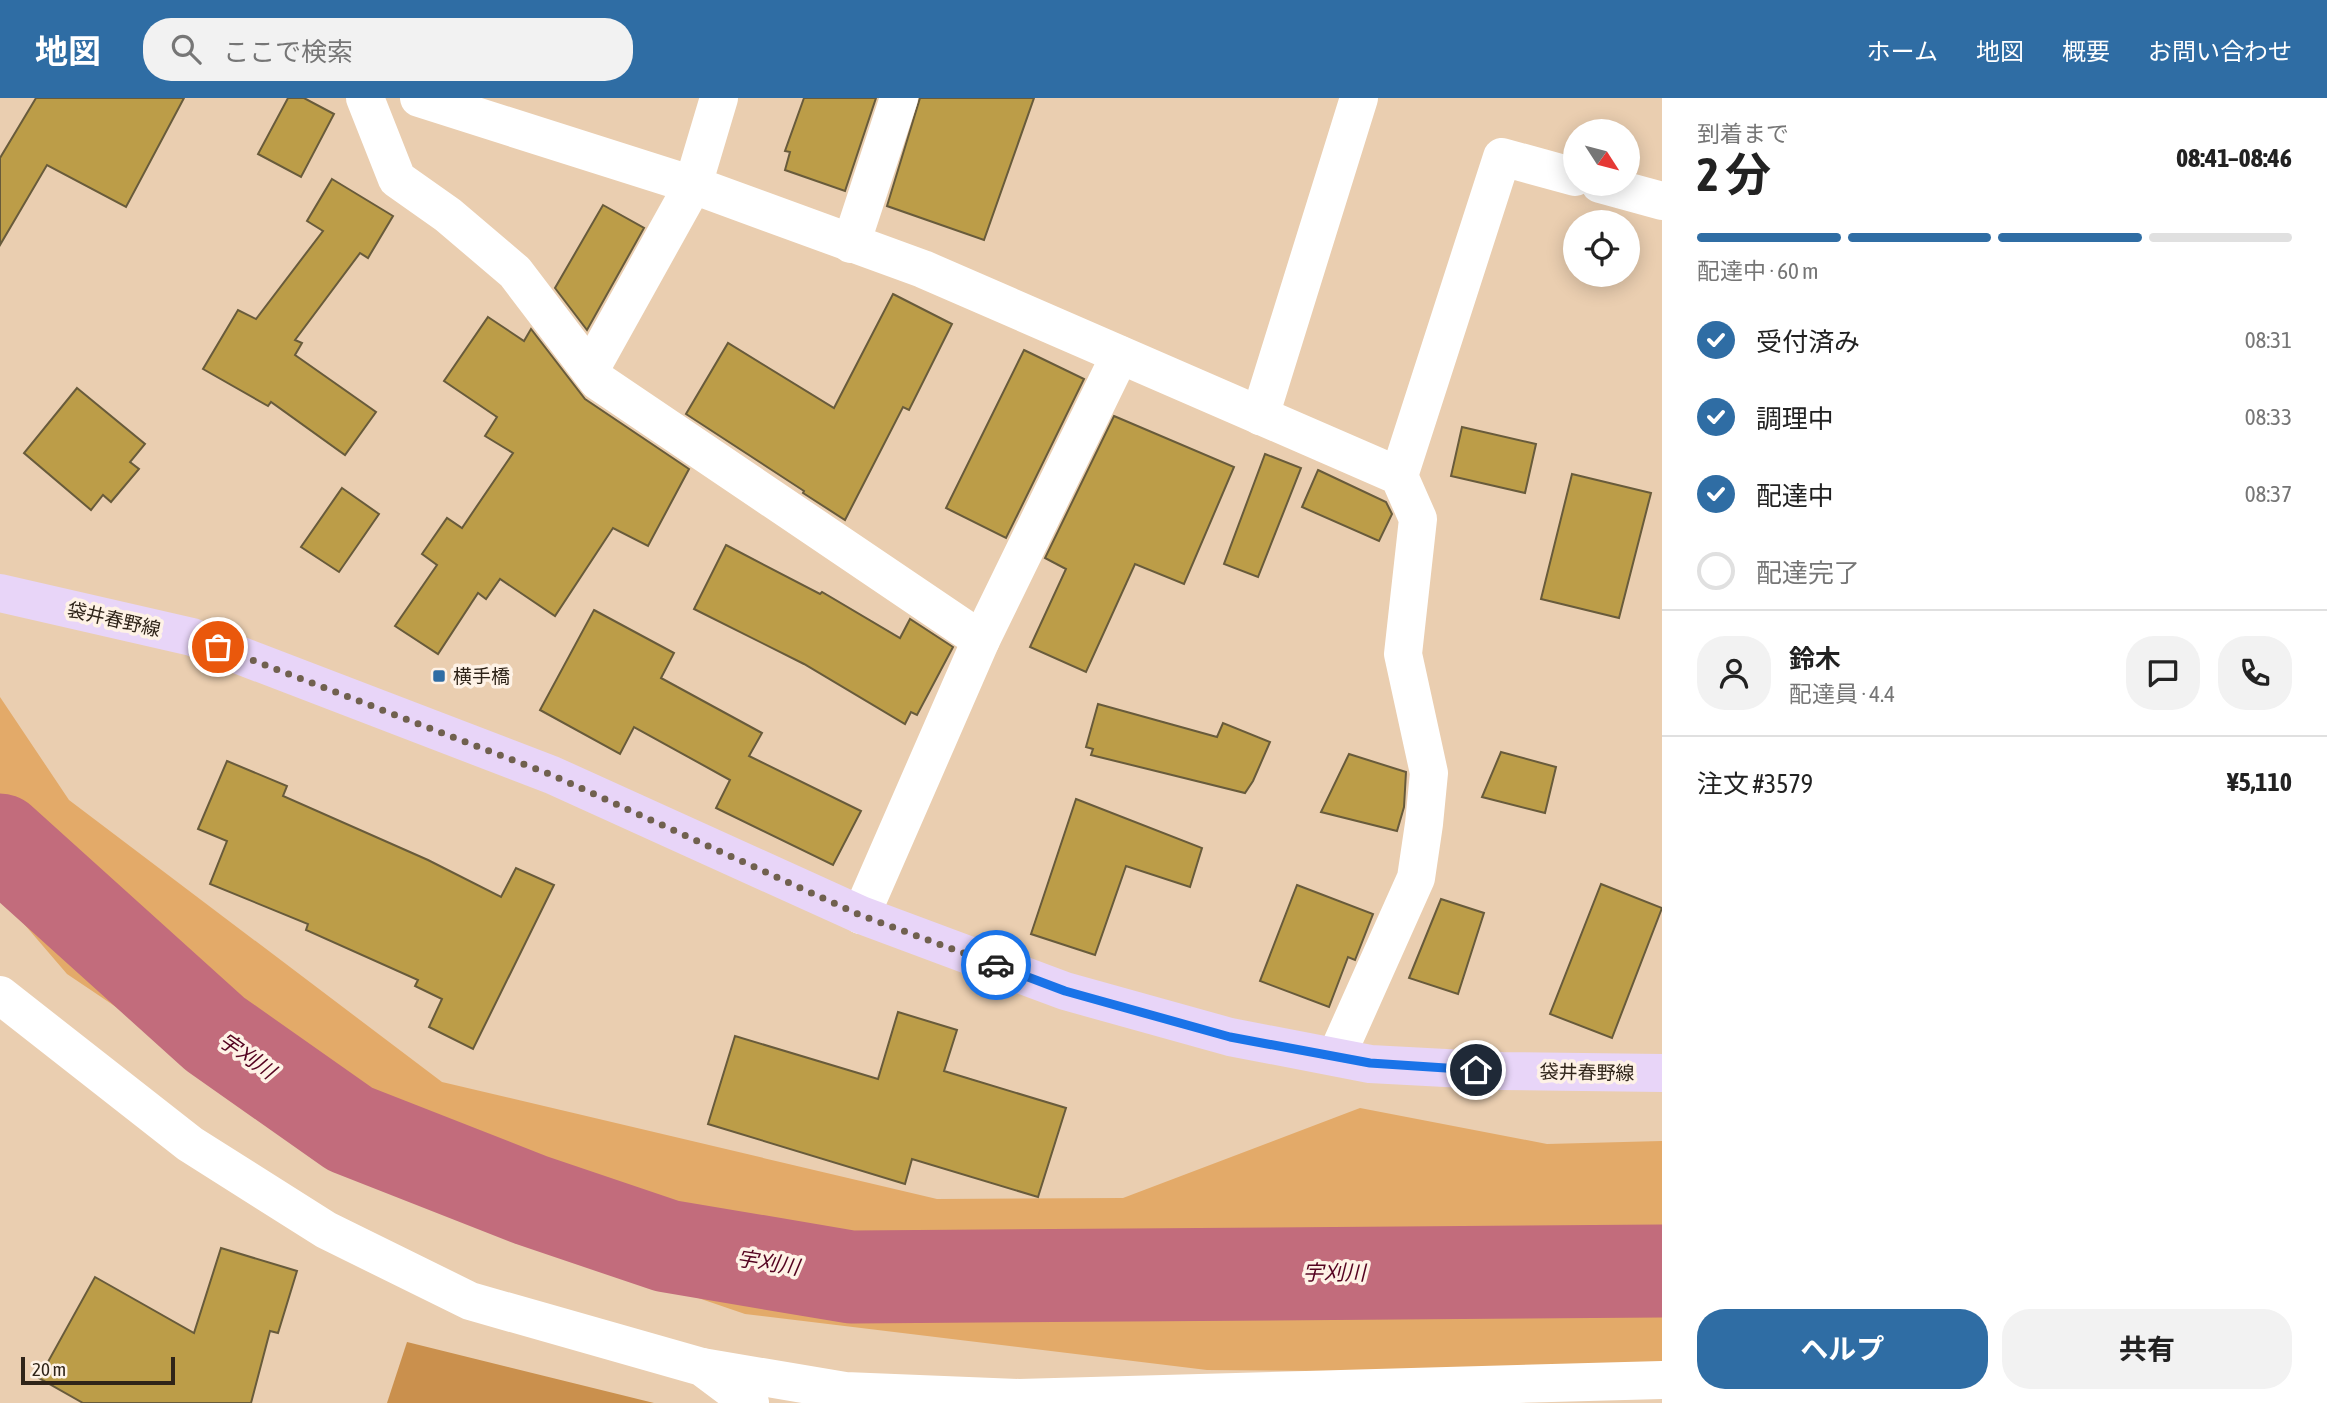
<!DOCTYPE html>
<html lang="ja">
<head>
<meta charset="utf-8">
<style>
  :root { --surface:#fff; --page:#f2f2f2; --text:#222; --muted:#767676; --line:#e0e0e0; --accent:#2f6da4 }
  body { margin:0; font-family:"Asap Condensed","Noto Sans JP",sans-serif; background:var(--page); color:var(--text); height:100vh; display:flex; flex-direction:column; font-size:26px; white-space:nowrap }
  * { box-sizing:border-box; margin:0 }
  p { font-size:23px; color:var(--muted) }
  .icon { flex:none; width:38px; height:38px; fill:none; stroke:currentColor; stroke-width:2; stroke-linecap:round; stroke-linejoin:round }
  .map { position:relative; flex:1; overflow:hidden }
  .details { display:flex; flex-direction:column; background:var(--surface); width:665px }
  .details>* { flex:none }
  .needle { width:46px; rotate:126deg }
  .buttons { position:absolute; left:1563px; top:21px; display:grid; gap:14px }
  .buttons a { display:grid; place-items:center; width:77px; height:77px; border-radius:50%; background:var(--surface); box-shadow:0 4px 18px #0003; font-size:35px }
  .scale { position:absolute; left:21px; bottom:18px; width:154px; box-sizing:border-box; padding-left:7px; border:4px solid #2f2419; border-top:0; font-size:19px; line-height:24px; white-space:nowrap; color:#2f2419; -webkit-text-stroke:5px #fef2e6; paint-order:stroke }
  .pin { position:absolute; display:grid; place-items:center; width:60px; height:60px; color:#fff; margin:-30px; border:4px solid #fff; border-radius:50%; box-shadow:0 2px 7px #0007 }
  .courier { position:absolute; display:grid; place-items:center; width:70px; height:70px; margin:-35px; border:5px solid #1a73e8; border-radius:50%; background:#fff; color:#222; box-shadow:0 2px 9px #0007 }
  .summary em { font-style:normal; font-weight:700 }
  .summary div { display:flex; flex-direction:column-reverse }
  .summary { display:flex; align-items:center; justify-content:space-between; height:119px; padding:0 35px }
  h1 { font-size:46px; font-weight:700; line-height:52px }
  .bar { display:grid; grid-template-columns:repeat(4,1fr); gap:10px 7px; align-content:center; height:84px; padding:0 35px }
  .bar i { height:9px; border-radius:5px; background:var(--line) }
  .bar .on { background:var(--accent) }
  .bar p { grid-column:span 4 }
  .line { display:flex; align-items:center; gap:18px; padding:0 35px; border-top:2px solid var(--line) }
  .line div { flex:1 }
  .round { display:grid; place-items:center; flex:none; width:74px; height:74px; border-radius:28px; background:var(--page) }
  ol { padding:0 35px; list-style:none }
  li { display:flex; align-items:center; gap:21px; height:77px }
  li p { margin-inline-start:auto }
  li .icon { padding:7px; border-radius:50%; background:var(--accent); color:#fff; stroke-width:4 }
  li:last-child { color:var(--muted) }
  li i { width:38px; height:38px; border:4px solid var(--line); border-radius:50% }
  .action { display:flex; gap:14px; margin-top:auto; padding:14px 35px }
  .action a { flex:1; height:80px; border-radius:28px; background:var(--accent); color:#fff; font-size:28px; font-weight:700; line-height:80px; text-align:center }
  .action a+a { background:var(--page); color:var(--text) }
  header { display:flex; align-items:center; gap:42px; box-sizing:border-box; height:98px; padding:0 35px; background:var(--accent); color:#fff }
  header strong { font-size:33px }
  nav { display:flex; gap:38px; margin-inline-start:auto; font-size:24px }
  .search { width:490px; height:63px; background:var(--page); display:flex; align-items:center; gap:18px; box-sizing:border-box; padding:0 24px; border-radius:28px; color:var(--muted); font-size:26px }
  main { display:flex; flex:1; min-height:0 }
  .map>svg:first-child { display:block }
</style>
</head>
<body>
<header>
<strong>地図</strong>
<div class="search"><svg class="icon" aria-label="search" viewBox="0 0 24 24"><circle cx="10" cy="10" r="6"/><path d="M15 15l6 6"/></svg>ここで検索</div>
<nav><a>ホーム</a><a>地図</a><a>概要</a><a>お問い合わせ</a></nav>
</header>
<main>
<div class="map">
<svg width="1662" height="1305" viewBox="0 0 1662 1305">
  <rect width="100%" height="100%" fill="#eaceb0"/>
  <!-- green -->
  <path fill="#e3aa69" d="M 0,599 L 69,702 L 442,984 L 937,1101 L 1123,1100 L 1360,1010 L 1547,1046 L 1662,1043 L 1662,1276 L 1207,1272 L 745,1216 L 394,1096 L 67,876 L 0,798 Z"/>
  <!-- forest -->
  <path fill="#ca904d" d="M 407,1244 L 654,1305 L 387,1305 Z"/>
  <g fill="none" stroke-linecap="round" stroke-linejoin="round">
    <!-- river -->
    <path stroke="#c26c7c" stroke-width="93" d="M 0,742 L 215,936 L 350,1031 L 531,1102 L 667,1148 L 851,1179 L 1662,1173"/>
  </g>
  <!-- building -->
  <g fill="#bc9d48" stroke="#685b3b" stroke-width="2">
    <path d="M 36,0 L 184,0 L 126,109 L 47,67 L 0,147 L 0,60 Z"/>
    <path d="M 288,0 L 304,0 L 334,16 L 301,79 L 258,56 Z"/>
    <path d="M 804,0 L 876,0 L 845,93 L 785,72 L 790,54 L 785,53 Z"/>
    <path d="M 920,0 L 1034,0 L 984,142 L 887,108 Z"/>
    <path d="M 332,81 L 393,118 L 368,160 L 360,155 L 295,242 L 302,245 L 295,257 L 376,314 L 345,357 L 271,304 L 268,308 L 203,271 L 238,212 L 256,221 L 323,133 L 307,123 Z"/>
    <path d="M 603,107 L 644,130 L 587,232 L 555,190 Z"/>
    <path d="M 893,196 L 952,226 L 909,312 L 903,309 L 845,422 L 803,395 L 804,393 L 686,316 L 728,245 L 834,310 Z"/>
    <path d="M 488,219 L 524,243 L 531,231 L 585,301 L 689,371 L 648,448 L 613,430 L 555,518 L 500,481 L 486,501 L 478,495 L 438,556 L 395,528 L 437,467 L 422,456 L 447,420 L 462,430 L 513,355 L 485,338 L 497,319 L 444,283 Z"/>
    <path d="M 1024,252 L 1084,281 L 1006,440 L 946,410 Z"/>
    <path d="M 77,290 L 145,346 L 130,364 L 139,371 L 111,404 L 103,397 L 91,412 L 24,355 Z"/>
    <path d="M 1114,318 L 1234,369 L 1184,486 L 1135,466 L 1086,574 L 1030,549 L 1066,471 L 1045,460 Z"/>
    <path d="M 1462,329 L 1536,346 L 1525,395 L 1451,378 Z"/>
    <path d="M 1265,356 L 1301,370 L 1258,479 L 1224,466 Z"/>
    <path d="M 1318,372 L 1386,404 L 1392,416 L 1379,443 L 1302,409 Z"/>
    <path d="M 1572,376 L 1651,395 L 1619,520 L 1541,501 Z"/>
    <path d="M 342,390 L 379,416 L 339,474 L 301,449 Z"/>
    <path d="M 726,447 L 820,496 L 822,494 L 900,540 L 910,521 L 953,549 L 917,617 L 911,614 L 905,626 L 804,566 L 694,511 Z"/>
    <path d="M 594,512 L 674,555 L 661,580 L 762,635 L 749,658 L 861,713 L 833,767 L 716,710 L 730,682 L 634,629 L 620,656 L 540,612 Z"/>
    <path d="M 1098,606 L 1217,639 L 1223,625 L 1270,644 L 1253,683 L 1245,695 L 1091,657 L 1093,651 L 1086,649 Z"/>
    <path d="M 1501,654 L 1556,669 L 1545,715 L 1482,699 Z"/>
    <path d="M 1349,656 L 1406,674 L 1404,709 L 1397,733 L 1321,714 Z"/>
    <path d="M 227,663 L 287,688 L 283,698 L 428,762 L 501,799 L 516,770 L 554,787 L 473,951 L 429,929 L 442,901 L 415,888 L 418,882 L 306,832 L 308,826 L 210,786 L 227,743 L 198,731 Z"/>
    <path d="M 1076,701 L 1202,750 L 1190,789 L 1126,768 L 1095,857 L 1031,836 Z"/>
    <path d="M 1601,786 L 1662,810 L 1612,940 L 1550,916 Z"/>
    <path d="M 1297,787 L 1373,816 L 1355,862 L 1348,859 L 1329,909 L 1260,883 Z"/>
    <path d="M 1441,801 L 1484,815 L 1458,896 L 1409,880 Z"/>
    <path d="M 898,914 L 957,932 L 944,973 L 1066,1010 L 1038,1099 L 912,1061 L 905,1086 L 708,1026 L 735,938 L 878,981 Z"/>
    <path d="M 221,1150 L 297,1173 L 278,1235 L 270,1233 L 251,1305 L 83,1305 L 39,1280 L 95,1179 L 194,1235 Z"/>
  </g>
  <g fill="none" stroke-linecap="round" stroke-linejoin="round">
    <!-- minor -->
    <g stroke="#fff" stroke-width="38">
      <path d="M 365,0 L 397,81 L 448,117 L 515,174 L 598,283 L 981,542"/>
      <path d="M 419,0 L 693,87 L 923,171 L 1399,378 L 1418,421 L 1403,556 L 1429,675 L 1424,726 L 1416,780 L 1336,959"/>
      <path d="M 1600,86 L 1662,103"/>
      <path d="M 851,146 L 899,0"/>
      <path d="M 590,272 L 693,87 L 719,0"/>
      <path d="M 1260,318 L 1359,0"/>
      <path d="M 1399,378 L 1502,59 L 1575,79"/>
      <path d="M 861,817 L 981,542 L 1120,257"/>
      <path d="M 0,897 L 190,1046 L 326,1132 L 470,1203 L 702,1269 L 750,1305"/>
      <path d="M 702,1269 L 845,1293 L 1019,1300 L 1662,1282"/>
    </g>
    <!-- major -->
    <path stroke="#e8d5f8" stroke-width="38" d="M 0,495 L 192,539 L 552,677 L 861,817 L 1065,893 L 1230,939 L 1370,966 L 1502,973 L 1662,975"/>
  </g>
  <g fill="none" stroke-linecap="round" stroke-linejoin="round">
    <!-- done -->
    <path stroke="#70604e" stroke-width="7" stroke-dasharray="0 12.6" d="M 218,549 L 552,677 L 860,817 L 996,867"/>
    <!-- route -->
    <path stroke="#1a73e8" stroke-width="9" d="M 996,867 L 1065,893 L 1230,939 L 1370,965 L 1476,972"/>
  </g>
  <!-- markers -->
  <rect fill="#2f6da4" stroke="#fef2e6" stroke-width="2.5" x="432" y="571" width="14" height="14" rx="3.5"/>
  <g text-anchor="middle" stroke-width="7" stroke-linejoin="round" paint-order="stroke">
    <!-- street labels -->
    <g font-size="19" fill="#2f2419" stroke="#fef2e6">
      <text transform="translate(114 521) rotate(13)" y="7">袋井春野線</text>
      <text transform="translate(1587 974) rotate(1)" y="7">袋井春野線</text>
    </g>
    <!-- poi labels -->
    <g font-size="19" fill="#2f2419" stroke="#fef2e6" text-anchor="start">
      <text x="453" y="585">横手橋</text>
    </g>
    <!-- water labels -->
    <g font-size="21" font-style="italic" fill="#54021f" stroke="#fef2e6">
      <text transform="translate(247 958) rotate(35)" y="7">宇刈川</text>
      <text transform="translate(768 1165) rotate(9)" y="7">宇刈川</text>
      <text x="1334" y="1182">宇刈川</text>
    </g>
  </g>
</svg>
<div class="buttons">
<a><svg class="needle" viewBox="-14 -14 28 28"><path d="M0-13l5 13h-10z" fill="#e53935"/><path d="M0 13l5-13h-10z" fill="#767676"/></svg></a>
<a><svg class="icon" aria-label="locate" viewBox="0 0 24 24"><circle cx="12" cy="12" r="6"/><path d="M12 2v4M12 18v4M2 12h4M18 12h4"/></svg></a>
</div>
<div class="scale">20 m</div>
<div class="pin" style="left:218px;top:549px;background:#ea580c"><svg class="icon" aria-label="bag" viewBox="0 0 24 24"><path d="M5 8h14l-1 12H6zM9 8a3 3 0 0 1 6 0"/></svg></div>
<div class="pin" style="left:1476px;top:972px;background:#1f2937"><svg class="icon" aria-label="home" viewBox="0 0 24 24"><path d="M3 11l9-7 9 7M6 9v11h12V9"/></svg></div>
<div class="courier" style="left:996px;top:867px"><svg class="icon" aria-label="car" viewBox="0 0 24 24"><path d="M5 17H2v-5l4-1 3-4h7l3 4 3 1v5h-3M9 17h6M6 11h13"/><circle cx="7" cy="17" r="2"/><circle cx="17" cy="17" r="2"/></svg></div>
</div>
<section class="details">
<div class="summary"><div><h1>2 分</h1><p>到着まで</p></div><em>08:41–08:46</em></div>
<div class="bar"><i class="on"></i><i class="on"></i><i class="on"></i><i></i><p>配達中 · 60 m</p></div>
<ol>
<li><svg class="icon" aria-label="check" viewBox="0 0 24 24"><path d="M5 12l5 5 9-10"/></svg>受付済み<p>08:31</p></li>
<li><svg class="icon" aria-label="check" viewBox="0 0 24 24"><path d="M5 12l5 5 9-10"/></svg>調理中<p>08:33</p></li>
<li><svg class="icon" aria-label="check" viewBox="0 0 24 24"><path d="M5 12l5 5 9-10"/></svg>配達中<p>08:37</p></li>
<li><i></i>配達完了</li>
</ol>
<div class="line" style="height:126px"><a class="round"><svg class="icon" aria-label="person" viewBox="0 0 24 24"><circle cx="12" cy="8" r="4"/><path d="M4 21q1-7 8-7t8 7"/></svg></a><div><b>鈴木</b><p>配達員 · 4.4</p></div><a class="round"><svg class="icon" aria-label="chat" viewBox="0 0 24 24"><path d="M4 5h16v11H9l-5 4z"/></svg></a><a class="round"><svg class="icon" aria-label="phone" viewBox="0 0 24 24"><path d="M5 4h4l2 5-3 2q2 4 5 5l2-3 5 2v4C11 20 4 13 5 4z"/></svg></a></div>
<div class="line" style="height:91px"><div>注文 #3579</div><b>¥5,110</b></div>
<div class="action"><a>ヘルプ</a><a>共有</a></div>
</section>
</main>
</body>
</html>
